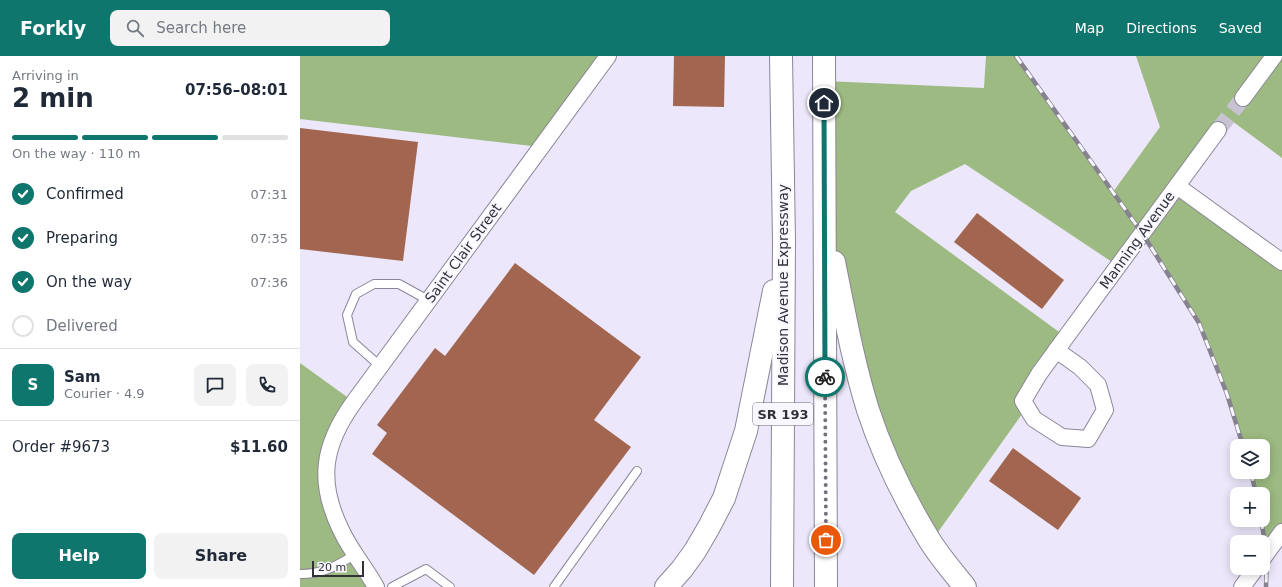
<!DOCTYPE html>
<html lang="en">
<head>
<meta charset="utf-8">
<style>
  :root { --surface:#fff; --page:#f2f2f3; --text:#1f2937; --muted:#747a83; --line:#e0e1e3; --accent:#0f766e }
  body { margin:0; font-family:"DejaVu Sans",sans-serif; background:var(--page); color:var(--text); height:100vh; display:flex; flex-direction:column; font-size:15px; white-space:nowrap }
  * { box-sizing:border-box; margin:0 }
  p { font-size:13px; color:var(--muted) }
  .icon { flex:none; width:22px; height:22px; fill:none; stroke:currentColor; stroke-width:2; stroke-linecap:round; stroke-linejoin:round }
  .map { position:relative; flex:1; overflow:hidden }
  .details { display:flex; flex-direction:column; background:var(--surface); width:300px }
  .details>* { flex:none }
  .buttons { position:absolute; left:930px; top:383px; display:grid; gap:8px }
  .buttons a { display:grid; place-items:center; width:40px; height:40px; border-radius:8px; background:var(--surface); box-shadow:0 2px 10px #0003; font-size:20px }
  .scale { position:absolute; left:12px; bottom:10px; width:52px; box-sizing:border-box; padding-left:4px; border:2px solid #333138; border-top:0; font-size:11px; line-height:14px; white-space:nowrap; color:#333138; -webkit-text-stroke:3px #f8f6fe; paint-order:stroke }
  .pin { position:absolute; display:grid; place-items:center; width:34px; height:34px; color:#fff; margin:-17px; border:2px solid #fff; border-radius:50%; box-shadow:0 1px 4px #0007 }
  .courier { position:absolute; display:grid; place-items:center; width:40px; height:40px; margin:-20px; border:3px solid #0f766e; border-radius:50%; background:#fff; color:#222; box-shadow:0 1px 5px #0007 }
  .overview em { font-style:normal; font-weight:600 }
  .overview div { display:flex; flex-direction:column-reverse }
  .overview { display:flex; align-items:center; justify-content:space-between; height:68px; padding:0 12px }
  h1 { font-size:26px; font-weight:600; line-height:30px }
  .bar { display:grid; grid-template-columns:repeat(4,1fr); gap:6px 4px; align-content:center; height:48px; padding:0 12px }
  .bar i { height:5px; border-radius:3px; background:var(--line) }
  .bar .on { background:var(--accent) }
  .bar p { grid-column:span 4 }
  .line { display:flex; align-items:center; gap:10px; padding:0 12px; border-top:1px solid var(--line) }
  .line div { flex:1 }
  .round { display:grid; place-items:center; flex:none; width:42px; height:42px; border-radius:8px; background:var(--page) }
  ol { padding:0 12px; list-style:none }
  li { display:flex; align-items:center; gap:12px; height:44px }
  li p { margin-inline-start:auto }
  li .icon { padding:4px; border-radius:50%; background:var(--accent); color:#fff; stroke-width:4 }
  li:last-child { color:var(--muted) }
  li i { width:22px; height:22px; border:2px solid var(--line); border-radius:50% }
  .primary-button { display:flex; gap:8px; margin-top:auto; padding:8px 12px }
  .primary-button a { flex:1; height:46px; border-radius:8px; background:var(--accent); color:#fff; font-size:16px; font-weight:600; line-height:46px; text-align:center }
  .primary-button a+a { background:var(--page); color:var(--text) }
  header { display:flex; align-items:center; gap:24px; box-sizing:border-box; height:56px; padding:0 20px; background:var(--accent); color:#fff }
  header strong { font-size:19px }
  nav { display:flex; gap:22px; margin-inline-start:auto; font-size:14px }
  .search { width:280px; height:36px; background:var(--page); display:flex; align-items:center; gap:10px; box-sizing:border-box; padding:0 14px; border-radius:8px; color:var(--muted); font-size:15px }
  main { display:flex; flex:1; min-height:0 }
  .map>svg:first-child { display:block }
</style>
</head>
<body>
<header>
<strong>Forkly</strong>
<div class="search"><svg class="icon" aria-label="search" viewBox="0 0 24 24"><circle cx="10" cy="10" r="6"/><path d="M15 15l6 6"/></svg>Search here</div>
<nav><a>Map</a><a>Directions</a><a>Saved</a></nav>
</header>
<main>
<section class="details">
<div class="overview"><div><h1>2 min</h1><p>Arriving in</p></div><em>07:56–08:01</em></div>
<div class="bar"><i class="on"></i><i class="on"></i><i class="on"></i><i></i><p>On the way · 110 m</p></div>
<ol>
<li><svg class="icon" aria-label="check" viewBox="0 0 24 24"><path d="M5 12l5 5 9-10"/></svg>Confirmed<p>07:31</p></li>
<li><svg class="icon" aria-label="check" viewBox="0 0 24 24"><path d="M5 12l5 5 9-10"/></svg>Preparing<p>07:35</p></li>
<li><svg class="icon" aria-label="check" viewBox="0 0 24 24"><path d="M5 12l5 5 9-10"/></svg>On the way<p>07:36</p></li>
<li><i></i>Delivered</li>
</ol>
<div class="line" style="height:72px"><b class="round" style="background:var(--accent);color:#fff">S</b><div><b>Sam</b><p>Courier · 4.9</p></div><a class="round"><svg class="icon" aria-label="chat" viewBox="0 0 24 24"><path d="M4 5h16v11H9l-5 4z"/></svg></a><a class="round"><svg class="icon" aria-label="phone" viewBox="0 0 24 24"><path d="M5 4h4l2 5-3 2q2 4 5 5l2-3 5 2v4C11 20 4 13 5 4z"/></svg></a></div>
<div class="line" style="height:52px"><div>Order #9673</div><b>$11.60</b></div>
<div class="primary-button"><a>Help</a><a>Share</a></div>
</section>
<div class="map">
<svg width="982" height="531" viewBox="0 0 982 531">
  <rect width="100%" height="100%" fill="#ece7fa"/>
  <!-- forest -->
  <g fill="#9cba81">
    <path d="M 0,0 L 308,0 L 241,91 L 0,63 Z"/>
    <path d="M 686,0 L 716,0 L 813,136 L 860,71 L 836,0 L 982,0 L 982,102 L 928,62 L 877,130 L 982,206 L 982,476 L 967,497 L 961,464 L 963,464 L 963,438 L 956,438 L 951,416 L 963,416 L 963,390 L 943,390 L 927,338 L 899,267 L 842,178 L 818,210 L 665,108 L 611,135 L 595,156 L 766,281 L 727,351 L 631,486 L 589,407 L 525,159 L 525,25 L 684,32 Z"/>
    <path d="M 0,307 L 54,346 L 26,427 L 73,526 L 66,531 L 0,531 Z"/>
  </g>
  <!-- building -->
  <g fill="#a16550">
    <path d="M 374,0 L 425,0 L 424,51 L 373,50 Z"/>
    <path d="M 0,72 L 118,86 L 103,205 L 0,193 Z"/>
    <path d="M 677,157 L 764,224 L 742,253 L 654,186 Z"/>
    <path d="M 215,207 L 341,301 L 294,364 L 331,391 L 234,519 L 72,398 L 87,377 L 77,369 L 135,292 L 145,300 Z"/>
    <path d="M 713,392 L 781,442 L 758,474 L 689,425 Z"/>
  </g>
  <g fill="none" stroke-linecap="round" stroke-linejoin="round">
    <!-- street-tunnel -->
    <path stroke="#c7c3d3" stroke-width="16" stroke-dasharray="16 8" stroke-linecap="butt" d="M 918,74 L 943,42"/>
    <!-- lane casing -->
    <g stroke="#8b8698" stroke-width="10">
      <g id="lane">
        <path d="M 80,310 L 53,286 L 47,259 L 56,238 L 74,228 L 99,228 L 128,244"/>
        <path d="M 0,518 C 24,518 36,510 56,498"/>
        <path d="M 92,531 L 126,513 L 150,531"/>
        <path d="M 254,531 L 337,415"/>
      </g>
    </g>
    <!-- street casing -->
    <g stroke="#8b8698" stroke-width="18">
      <g id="street">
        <path d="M 943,42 L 974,0"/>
        <path d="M 877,130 L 982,206"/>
        <path d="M 756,294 L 780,311 L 798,329 L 805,354 L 788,383 L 762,381 L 734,363 L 723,345 L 739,318 L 766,281 L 918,74"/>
        <path d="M 963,502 L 982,476"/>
        <path d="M 76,531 C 65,511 50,494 41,474 C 17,425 23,389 54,346 L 308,0"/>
        <path d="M 942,531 L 956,512"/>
      </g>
    </g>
    <!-- highway casing -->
    <g stroke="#8b8698" stroke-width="24">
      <g id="highway">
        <path d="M 481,0 L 484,185 L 482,531"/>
        <path d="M 524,0 L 526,531"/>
        <path d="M 534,206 C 544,255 553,306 568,354 C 583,400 605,444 630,485 C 640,501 653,516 665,531"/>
        <path d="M 366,531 L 382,513 L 395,495 L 409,471 L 424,442 L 446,375 L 474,235"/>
      </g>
    </g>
    <!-- lane -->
    <use href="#lane" stroke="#fff" stroke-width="8"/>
    <!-- street -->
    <use href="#street" stroke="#fff" stroke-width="16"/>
    <!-- highway -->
    <use href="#highway" stroke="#fff" stroke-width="22"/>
    <!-- rail casing -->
    <g stroke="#86828f" stroke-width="4.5">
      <g id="rail">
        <path d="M 716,0 L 842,177 L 899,267 L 927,338 L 943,390"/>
        <path d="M 951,416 L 956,438"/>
        <path d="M 961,464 L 967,497 L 966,531"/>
      </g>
    </g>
    <!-- rail -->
    <use href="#rail" stroke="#f8f6fe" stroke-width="3" stroke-dasharray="9" stroke-linecap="butt"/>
  </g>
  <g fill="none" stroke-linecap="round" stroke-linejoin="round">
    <!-- done -->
    <path stroke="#74717c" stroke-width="4" stroke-dasharray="0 7.2" d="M 525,321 L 526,484"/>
    <!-- route -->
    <path stroke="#0f766e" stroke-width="5" d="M 524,47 L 525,321"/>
  </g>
  <g text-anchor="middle" stroke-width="4" stroke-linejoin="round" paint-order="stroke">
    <!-- shield labels -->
    <rect fill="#f8f6fe" stroke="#6e6c73" stroke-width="1" x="453" y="347" width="60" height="22" rx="3"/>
    <g font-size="13" font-weight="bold" fill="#333138">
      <text x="483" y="363">SR 193</text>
    </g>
    <!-- street labels -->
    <g font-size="14" fill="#333138" stroke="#f8f6fe">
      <text transform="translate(837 184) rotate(-54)" y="5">Manning Avenue</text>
      <text transform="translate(163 197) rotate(-54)" y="5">Saint Clair Street</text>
      <text transform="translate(483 229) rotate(-90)" y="5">Madison Avenue Expressway</text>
    </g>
  </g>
</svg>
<div class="buttons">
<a><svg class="icon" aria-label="layers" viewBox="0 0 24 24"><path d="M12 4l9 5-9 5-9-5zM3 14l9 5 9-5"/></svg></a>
<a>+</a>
<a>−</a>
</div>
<div class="scale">20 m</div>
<div class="pin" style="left:526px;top:484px;background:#ea580c"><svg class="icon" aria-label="bag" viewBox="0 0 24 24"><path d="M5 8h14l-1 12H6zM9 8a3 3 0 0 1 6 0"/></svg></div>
<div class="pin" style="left:524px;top:47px;background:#1f2937"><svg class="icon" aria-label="home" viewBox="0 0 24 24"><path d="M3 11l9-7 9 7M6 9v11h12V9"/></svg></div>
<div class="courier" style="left:525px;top:321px"><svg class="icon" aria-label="bike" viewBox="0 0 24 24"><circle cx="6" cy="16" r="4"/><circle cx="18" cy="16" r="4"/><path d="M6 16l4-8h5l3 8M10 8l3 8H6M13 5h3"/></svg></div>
</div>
</main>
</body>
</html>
